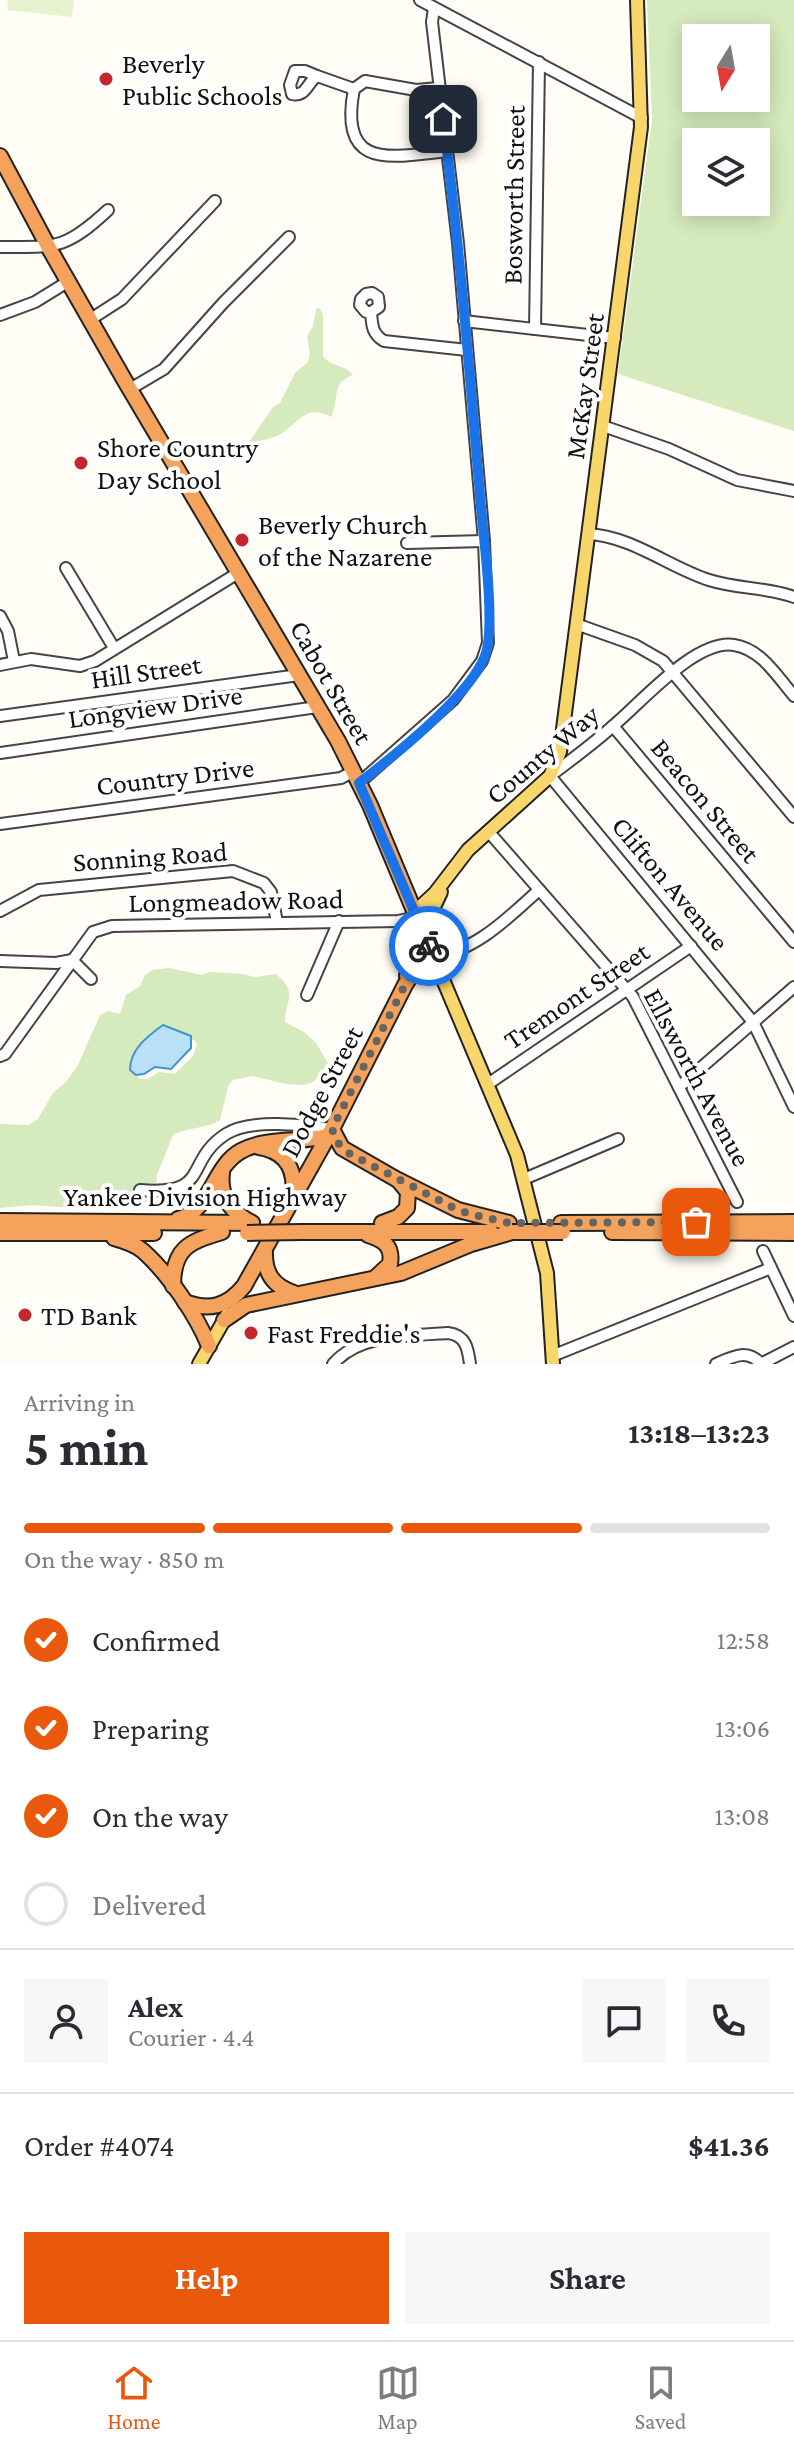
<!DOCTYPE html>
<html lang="en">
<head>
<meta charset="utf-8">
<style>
  :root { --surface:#fff; --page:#f7f7f7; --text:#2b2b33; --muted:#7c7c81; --line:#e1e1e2; --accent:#ea580c }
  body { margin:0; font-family:"Crimson Pro",serif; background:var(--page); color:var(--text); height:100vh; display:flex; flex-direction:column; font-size:30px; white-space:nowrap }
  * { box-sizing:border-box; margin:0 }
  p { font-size:26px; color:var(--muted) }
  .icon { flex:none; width:44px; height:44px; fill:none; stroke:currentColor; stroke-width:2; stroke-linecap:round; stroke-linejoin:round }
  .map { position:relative; height:1364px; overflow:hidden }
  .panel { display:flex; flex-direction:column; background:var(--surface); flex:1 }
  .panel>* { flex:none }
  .needle { width:52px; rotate:191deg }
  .fabs { position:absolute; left:682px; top:24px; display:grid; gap:16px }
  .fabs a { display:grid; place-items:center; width:88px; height:88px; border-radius:0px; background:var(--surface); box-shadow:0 4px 20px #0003; font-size:40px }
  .pin { position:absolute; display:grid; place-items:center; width:68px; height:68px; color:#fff; margin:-34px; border-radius:16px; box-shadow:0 4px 12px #0006 }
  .courier { position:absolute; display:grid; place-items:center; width:80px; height:80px; margin:-40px; border:6px solid #1a73e8; border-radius:50%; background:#fff; color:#222; box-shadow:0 2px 10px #0007 }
  .overview em { font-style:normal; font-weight:700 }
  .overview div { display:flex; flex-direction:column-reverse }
  .overview { display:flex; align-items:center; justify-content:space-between; height:136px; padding:0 24px }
  h1 { font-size:52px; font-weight:700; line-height:60px }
  .bar { display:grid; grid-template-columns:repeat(4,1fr); gap:12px 8px; align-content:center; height:96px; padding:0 24px }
  .bar i { height:10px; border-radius:6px; background:var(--line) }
  .bar .current { background:var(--accent) }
  .bar p { grid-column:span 4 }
  .line { display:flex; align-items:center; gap:20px; padding:0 24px; border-top:2px solid var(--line) }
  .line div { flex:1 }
  .round { display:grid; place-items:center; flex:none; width:84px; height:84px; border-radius:0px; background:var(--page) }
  ol { padding:0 24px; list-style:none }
  li { display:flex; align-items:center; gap:24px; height:88px }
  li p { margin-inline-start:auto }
  li .icon { padding:8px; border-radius:50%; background:var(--accent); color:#fff; stroke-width:4 }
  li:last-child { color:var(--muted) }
  li i { width:44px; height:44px; border:4px solid var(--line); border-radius:50% }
  .button { display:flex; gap:16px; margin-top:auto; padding:16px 24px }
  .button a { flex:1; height:92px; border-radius:0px; background:var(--accent); color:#fff; font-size:32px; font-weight:700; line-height:92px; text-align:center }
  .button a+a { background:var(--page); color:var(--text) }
  .tabs { display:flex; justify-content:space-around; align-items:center; height:112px; border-top:2px solid var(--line); background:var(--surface); font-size:22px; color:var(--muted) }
  .tabs a { display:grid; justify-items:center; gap:4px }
  .tabs .current { color:var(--accent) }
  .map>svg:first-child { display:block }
</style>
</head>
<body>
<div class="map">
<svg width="794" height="1364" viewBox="0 0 794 1364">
  <rect width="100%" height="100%" fill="#fffdf5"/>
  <!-- green -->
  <g fill="#d5ebbd" fill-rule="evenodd">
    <path d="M 647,0 L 794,0 L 794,431 L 618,374 L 652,119 ZM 696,38 L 756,38 L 756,98 L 696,98 ZM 696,142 L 756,142 L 756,202 L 696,202 Z"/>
    <path d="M 320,308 L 323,315 L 323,356 C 330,367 347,365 353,375 C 330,383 340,400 331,417 C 306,403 299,423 279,435 C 270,440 257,440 247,445 L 273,407 L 280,403 L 295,373 L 308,362 L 310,354 L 307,337 L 313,326 L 316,309 Z"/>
    <path d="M 169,968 L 202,975 L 210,972 L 243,974 L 255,977 L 276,974 C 299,994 285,1000 285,1022 L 304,1032 L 316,1043 L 331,1068 L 311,1083 L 303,1085 L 286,1084 L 253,1076 L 232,1080 L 228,1087 L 220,1120 C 206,1129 188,1127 173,1135 L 157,1175 L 155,1195 L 147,1205 L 126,1209 L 88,1209 L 33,1205 L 0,1208 L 0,1124 L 28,1125 L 38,1119 L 53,1093 L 66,1082 L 78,1065 L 100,1015 L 108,1011 L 120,1014 L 126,995 L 140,986 L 145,975 L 152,970 ZM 172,1030 L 195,1041 L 197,1044 L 193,1056 L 175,1074 L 159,1072 L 148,1079 L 140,1079 L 135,1074 L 134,1066 Z"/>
  </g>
  <!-- pitch -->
  <path fill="#e6f2cf" d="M 8,0 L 74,0 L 72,17 L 7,10 Z"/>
  <!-- water -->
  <path fill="#b9e0f7" stroke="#3f96cf" stroke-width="2" d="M 163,1025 L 191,1036 L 191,1048 L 171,1069 L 155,1067 L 144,1074 L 136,1075 L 130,1070 C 130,1049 148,1036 163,1025 Z"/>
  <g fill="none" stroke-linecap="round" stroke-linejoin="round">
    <!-- minor casing -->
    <g stroke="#444" stroke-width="14">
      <g id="minor">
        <path d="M 420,0 L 642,118"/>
        <path d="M 295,71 L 305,71 L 317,76 C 307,83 306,97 292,94 L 290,85 Z"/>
        <path d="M 317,76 L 354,89"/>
        <path d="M 439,88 L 416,90 L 365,81 L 354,89 C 338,171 391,157 447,151"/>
        <path d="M 0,247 C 56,247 65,250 108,210"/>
        <path d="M 371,312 L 366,312 L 360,305 L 361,299 L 366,294 L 372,293 L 378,297 L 379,307 L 371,312 C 372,325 372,334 384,341 L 467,350"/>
        <path d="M 0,315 L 35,302 L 69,281"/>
        <path d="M 91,319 L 122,299 L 215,201"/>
        <path d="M 464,321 L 615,338"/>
        <path d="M 535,329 L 539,62"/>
        <path d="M 130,389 L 164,369 L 223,303 L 289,237"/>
        <path d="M 603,426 L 669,449 L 737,480 L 794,491"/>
        <path d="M 588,534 C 631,536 669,567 709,580 C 737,589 766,587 794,597"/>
        <path d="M 407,543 L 484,541"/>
        <path d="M 66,568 L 114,648"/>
        <path d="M 0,616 L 8,631 L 14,661"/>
        <path d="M 576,624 L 635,645 L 663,661 L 794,817"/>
        <path d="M 0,665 L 31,659 L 80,666 L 95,661 L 238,573"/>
        <path d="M 794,696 C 777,676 761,649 734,645 C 695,639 641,703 613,726 C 593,744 571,760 550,776 L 753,1022 L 794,1107"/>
        <path d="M 0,716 L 299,675"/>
        <path d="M 613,726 L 794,942"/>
        <path d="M 0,753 L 317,707"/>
        <path d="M 359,783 L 453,700 L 482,661 L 488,643 L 484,541 L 458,243 L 432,22 L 434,8"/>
        <path d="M 0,824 L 341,778 L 354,771"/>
        <path d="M 488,831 L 633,997 L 737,1202"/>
        <path d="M 0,911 L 39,890 L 233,871 L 264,883 L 271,892 L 277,922"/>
        <path d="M 433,956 C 474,953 510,916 539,890"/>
        <path d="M 72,960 L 91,979"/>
        <path d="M 0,961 L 56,963 L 72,960"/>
        <path d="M 307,995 L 339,921"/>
        <path d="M 0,1056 L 5,1054 L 93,932 L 112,926 L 398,921 L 417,917"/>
        <path d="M 488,1084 L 691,946"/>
        <path d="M 680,1086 L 794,987"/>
        <path d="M 524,1179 L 618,1139"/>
        <path d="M 140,1190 C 212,1196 183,1162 226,1134 C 251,1118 303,1125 332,1129"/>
        <path d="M 763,1251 L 794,1316"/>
        <path d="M 552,1356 L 771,1268"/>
        <path d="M 333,1364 C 360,1333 410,1336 448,1333 C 466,1335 468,1349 470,1364"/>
        <path d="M 716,1364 C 732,1357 747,1348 761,1364"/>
        <path d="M 761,1364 L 794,1347"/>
      </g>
    </g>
    <!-- major casing -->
    <g stroke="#222" stroke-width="16">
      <g id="major">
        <path d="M 417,917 L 420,907 L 435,893 L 468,850 L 550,776 L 560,752 L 641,127 L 637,0"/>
        <path d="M 417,917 L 433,909 L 441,892"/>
        <path d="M 433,956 L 517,1155 L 547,1273 L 553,1364"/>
        <path d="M 199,1364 L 227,1315"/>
      </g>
    </g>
    <!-- highway casing -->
    <g stroke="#222" stroke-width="18">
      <g id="highway">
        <path d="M 0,156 L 49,248 L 125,381 L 338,741 L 370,805 L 433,956 L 418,964 L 405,985 L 332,1129 L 244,1286 C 227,1307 209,1311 185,1302"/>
        <path d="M 407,976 L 417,917"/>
        <path d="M 332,1129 L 342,1148 L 396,1179 L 458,1210 L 509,1223"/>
        <path d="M 259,1147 C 285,1151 296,1169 293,1194"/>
        <path d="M 222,1173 C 219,1197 231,1212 252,1223"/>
        <path d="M 178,1219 C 212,1210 212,1167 241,1151 C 266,1137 300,1143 327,1136"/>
        <path d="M 0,1221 L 252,1223"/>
        <path d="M 382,1223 L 398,1217 L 407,1208 L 408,1192 L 399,1181"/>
        <path d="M 561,1223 L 794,1222"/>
        <path d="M 302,1232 L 491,1232"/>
        <path d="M 612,1232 L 794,1233"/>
        <path d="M 0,1233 L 154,1233"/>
        <path d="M 368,1235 C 384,1240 393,1246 390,1264 L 376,1277"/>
        <path d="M 114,1238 C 125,1241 135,1244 143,1251 C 168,1273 197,1316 209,1346"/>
        <path d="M 265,1250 C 264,1272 272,1286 294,1293"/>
        <path d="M 173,1286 C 173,1248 189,1242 222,1232"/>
        <path d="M 224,1320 L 246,1305 L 401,1273 L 471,1244 L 512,1232"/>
      </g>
    </g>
    <!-- minor -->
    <use href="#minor" stroke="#fff" stroke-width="10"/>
    <!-- major -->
    <use href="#major" stroke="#f9d66b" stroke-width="12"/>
    <!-- highway -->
    <use href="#highway" stroke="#f5a25d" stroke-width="14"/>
    <!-- highway-bridge casing -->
    <g stroke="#222" stroke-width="18" stroke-linecap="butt">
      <g id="highway-bridge">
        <path d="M 512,1232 L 563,1232"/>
        <path d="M 247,1233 L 302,1232"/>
      </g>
    </g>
    <!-- highway-bridge -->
    <use href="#highway-bridge" stroke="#f5a25d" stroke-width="14"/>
  </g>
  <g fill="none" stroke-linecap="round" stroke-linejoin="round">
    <!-- done -->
    <path stroke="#646461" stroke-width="8" stroke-dasharray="0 14.4" d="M 429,946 L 433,956 L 418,964 L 405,985 L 332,1129 L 337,1142 L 350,1154 L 458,1210 L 474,1215 L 509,1223 L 696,1222"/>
    <!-- route -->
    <path stroke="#1a73e8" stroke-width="10" d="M 429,946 L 359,783 C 394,756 473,693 486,653 C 495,624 484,540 481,507 C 470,378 460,248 443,119"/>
  </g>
  <!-- markers -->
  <g fill="#c4262e" stroke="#fff" stroke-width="3">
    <circle cx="106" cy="79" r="8"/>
    <circle cx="81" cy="463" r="8"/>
    <circle cx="242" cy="540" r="8"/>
    <circle cx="25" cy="1315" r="8"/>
    <circle cx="251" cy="1333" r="8"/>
  </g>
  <g text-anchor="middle" stroke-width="8" stroke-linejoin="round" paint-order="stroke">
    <!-- poi labels -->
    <g font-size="28" fill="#111" stroke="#fff" text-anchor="start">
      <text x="122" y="73">Beverly<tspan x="122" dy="32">Public Schools</tspan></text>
      <text x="97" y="457">Shore Country<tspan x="97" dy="32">Day School</tspan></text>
      <text x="258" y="534">Beverly Church<tspan x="258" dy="32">of the Nazarene</tspan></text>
      <text x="41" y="1325">TD Bank</text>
      <text x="267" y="1343">Fast Freddie's</text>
    </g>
    <!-- street labels -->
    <g font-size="28" fill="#111" stroke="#fff">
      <text transform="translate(513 195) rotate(-89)" y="10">Bosworth Street</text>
      <text transform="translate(584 386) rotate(-82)" y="10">McKay Street</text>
      <text transform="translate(146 671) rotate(-8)" y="10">Hill Street</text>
      <text transform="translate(332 682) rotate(60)" y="10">Cabot Street</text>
      <text transform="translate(155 706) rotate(-8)" y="10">Longview Drive</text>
      <text transform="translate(542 754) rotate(-40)" y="10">County Way</text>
      <text transform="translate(175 776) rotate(-7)" y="10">Country Drive</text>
      <text transform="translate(706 800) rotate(50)" y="10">Beacon Street</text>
      <text transform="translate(150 856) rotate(-4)" y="10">Sonning Road</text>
      <text transform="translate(671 883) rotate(50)" y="10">Clifton Avenue</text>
      <text transform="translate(236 900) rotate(-1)" y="10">Longmeadow Road</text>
      <text transform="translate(576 995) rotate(-34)" y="10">Tremont Street</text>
      <text transform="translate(698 1077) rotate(62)" y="10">Ellsworth Avenue</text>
      <text transform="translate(321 1091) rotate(-62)" y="10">Dodge Street</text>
      <text x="205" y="1206">Yankee Division Highway</text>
    </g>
  </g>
</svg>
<div class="fabs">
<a><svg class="needle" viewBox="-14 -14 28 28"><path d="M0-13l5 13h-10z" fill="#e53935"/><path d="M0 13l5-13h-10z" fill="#7c7c81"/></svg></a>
<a><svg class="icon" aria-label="layers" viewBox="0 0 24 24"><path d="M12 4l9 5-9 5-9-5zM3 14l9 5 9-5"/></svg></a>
</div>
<div class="pin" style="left:696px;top:1222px;background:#ea580c"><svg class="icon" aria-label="bag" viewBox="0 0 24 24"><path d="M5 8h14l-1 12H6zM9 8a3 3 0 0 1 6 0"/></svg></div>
<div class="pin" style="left:443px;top:119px;background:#1f2937"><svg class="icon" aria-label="home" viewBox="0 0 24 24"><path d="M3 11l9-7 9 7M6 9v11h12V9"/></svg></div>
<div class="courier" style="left:429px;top:946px"><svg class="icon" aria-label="bike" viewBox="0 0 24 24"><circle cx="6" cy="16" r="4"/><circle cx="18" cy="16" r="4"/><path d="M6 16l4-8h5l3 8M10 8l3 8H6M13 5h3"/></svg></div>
</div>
<section class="panel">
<div class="overview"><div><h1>5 min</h1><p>Arriving in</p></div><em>13:18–13:23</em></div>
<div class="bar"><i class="current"></i><i class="current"></i><i class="current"></i><i></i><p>On the way · 850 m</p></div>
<ol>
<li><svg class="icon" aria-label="check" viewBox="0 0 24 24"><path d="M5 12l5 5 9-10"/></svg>Confirmed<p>12:58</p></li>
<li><svg class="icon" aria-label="check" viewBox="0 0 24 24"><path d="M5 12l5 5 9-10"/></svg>Preparing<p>13:06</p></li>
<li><svg class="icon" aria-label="check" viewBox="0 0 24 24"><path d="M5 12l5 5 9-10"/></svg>On the way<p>13:08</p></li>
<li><i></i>Delivered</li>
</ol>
<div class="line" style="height:144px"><a class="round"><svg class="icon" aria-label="person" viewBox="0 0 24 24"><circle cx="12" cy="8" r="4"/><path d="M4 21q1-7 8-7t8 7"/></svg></a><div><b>Alex</b><p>Courier · 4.4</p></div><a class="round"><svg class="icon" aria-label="chat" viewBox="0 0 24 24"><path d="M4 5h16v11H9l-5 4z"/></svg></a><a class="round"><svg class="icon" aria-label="phone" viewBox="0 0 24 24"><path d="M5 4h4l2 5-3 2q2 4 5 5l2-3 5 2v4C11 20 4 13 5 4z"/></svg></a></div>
<div class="line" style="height:104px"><div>Order #4074</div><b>$41.36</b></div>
<div class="button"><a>Help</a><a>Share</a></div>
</section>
<nav class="tabs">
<a class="current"><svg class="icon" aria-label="home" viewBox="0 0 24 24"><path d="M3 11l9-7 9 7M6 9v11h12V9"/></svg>Home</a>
<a><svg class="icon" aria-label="map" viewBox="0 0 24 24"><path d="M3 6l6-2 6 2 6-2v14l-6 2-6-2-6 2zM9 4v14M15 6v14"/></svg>Map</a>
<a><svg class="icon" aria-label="saved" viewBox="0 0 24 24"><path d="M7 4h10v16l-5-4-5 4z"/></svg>Saved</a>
</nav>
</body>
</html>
